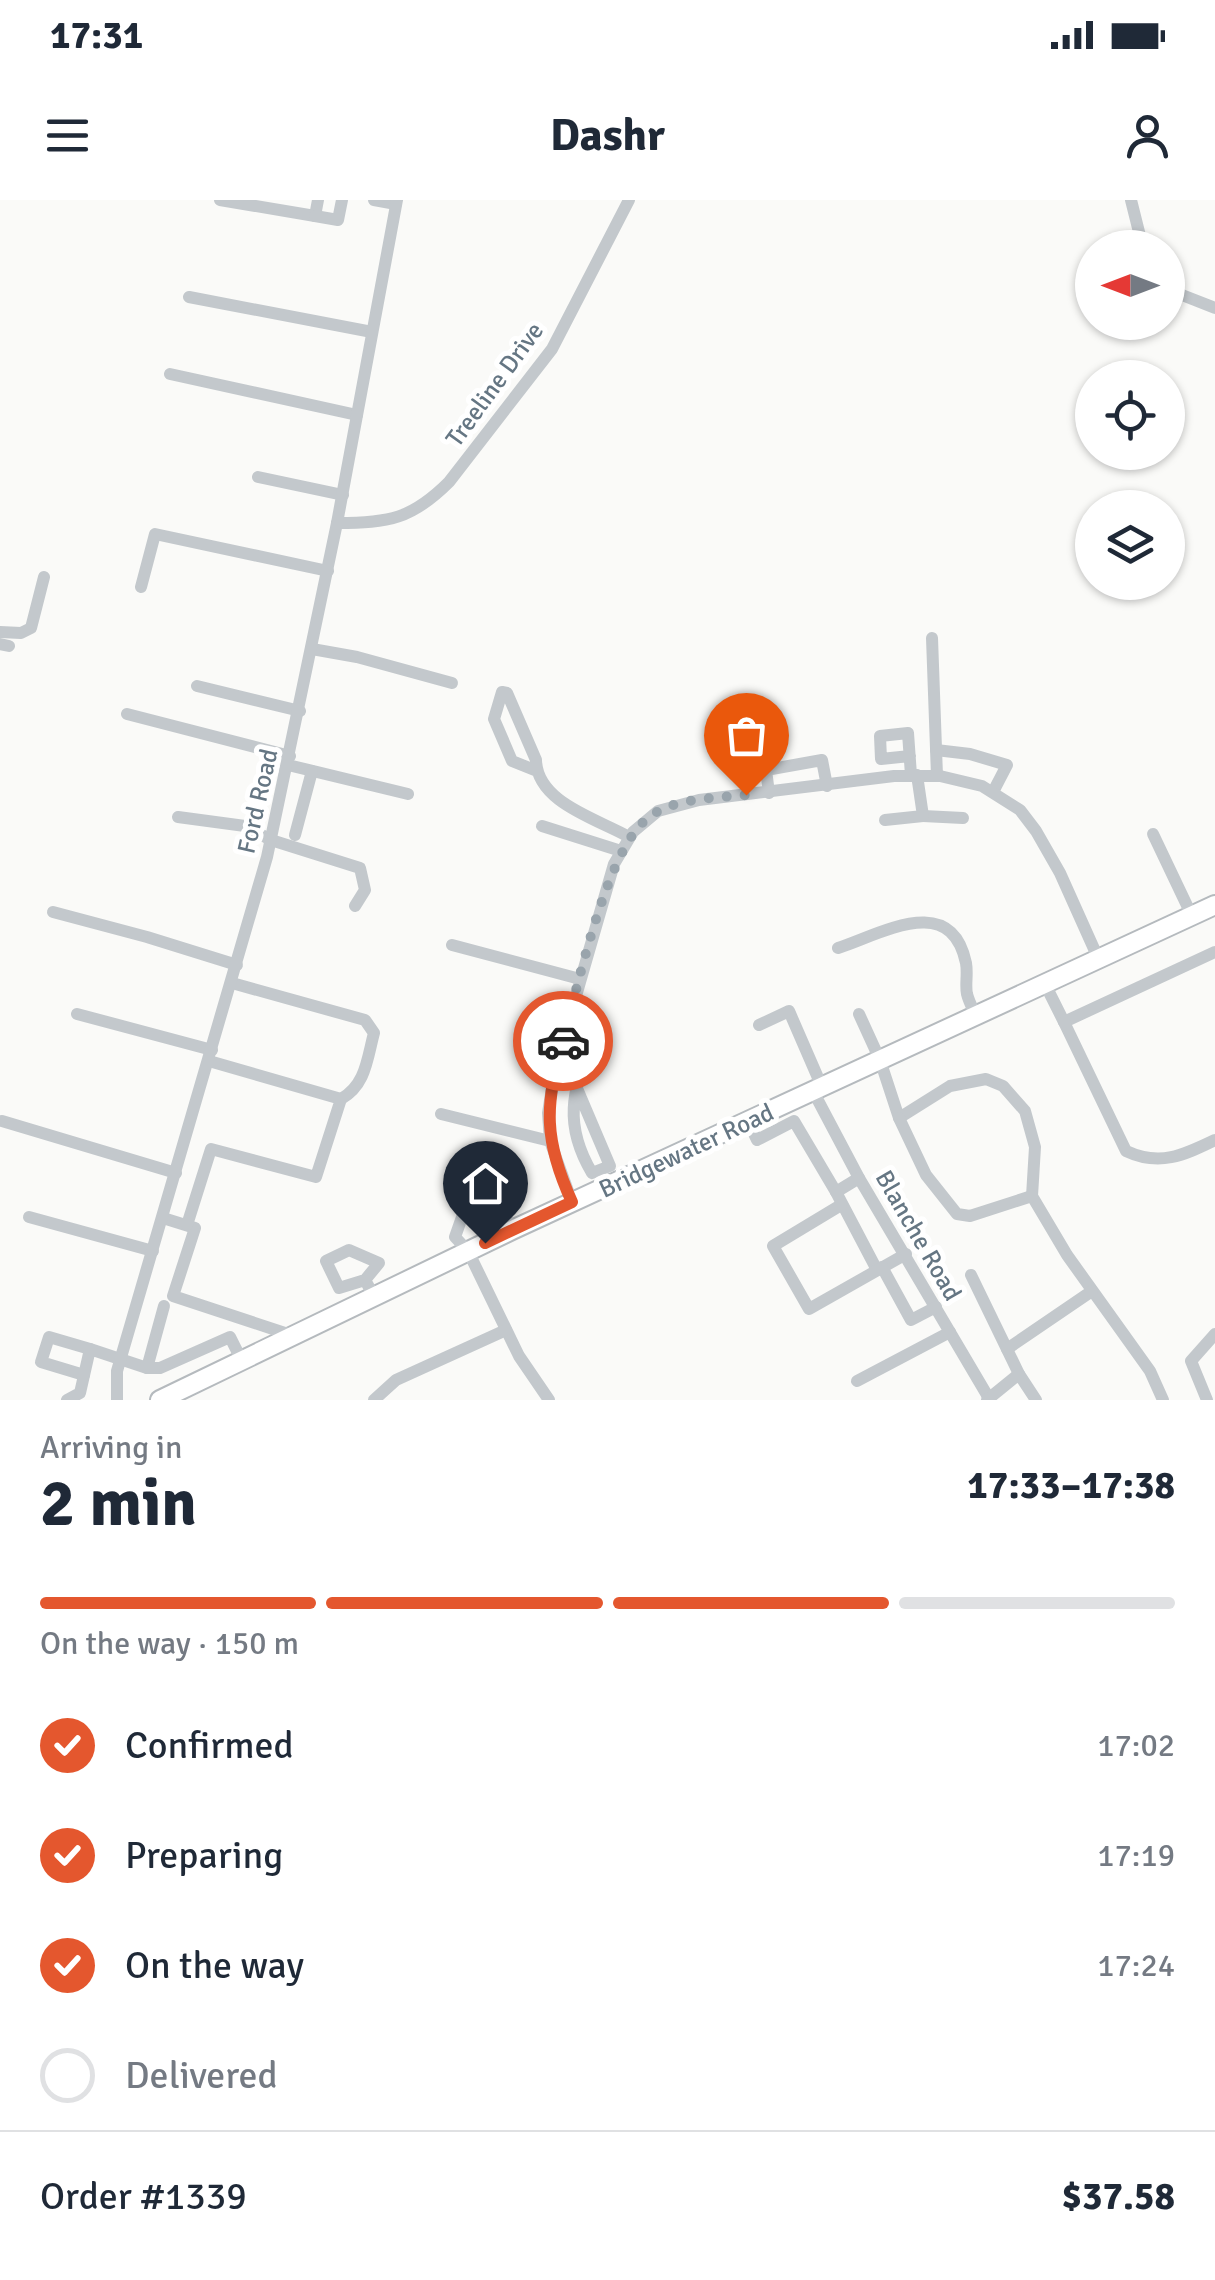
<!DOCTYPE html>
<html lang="en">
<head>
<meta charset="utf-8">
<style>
  :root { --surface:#fff; --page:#f2f2f3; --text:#1f2937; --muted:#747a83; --line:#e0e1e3; --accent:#e4572e }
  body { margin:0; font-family:Signika,sans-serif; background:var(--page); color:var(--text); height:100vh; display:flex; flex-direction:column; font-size:38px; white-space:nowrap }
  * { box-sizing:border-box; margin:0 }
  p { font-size:32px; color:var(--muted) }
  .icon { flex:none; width:55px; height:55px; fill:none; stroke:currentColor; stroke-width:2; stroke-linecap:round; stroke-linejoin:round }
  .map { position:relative; height:1200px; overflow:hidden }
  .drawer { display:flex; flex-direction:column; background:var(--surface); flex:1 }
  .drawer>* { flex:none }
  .needle { width:65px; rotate:270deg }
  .fabs { position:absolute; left:1075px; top:30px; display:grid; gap:20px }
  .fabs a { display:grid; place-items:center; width:110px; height:110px; border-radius:50%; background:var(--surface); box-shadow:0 2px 8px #0004; font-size:50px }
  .pin { position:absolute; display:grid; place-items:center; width:85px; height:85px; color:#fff; margin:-102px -42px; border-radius:50% 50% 50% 0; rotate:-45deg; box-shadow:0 0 10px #0007 }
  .pin .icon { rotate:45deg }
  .courier { position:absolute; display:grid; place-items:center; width:100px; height:100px; margin:-50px; border:8px solid #e4572e; border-radius:50%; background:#fff; color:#222; box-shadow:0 2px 12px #0007 }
  .headline em { font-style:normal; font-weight:700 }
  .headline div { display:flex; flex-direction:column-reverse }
  .headline { display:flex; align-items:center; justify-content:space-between; height:170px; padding:0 40px }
  h1 { font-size:65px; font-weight:700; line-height:75px }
  .bar { display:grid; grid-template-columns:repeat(4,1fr); gap:15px 10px; align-content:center; height:120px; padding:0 40px }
  .bar i { height:12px; border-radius:8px; background:var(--line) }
  .bar .selected { background:var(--accent) }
  .bar p { grid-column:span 4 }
  .line { display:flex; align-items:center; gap:25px; padding:0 40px; border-top:2px solid var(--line) }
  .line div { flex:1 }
  ol { padding:0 40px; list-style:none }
  li { display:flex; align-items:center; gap:30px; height:110px }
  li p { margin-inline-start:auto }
  li .icon { padding:10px; border-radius:50%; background:var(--accent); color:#fff; stroke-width:4 }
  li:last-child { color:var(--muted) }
  li i { width:55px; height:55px; border:5px solid var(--line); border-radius:50% }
  .status { display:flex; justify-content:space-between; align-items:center; height:70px; padding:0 50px; background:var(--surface); direction:ltr }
  .status svg { height:28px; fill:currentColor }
  header { display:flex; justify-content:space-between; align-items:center; height:130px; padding:0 40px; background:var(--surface); font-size:45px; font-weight:700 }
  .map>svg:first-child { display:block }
</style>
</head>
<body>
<div class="status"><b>17:31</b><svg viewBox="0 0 49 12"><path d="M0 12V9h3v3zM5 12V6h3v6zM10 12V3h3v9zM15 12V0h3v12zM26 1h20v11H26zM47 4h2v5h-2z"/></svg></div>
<header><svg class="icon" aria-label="menu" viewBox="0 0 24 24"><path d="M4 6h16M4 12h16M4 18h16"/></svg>Dashr<svg class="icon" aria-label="person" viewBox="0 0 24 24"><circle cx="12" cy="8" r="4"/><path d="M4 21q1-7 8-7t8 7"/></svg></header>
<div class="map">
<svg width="1215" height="1200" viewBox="0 0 1215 1200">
  <rect width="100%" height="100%" fill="#fafaf8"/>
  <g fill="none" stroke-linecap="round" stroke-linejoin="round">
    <!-- major casing -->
    <g stroke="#b5babe" stroke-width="22">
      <path id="major" d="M 160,1200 L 512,1030 L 1215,705"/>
    </g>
    <!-- minor -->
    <g stroke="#c3c8cc" stroke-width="12">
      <path d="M 220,0 L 315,16 L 318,0"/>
      <path d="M 374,0 L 396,4"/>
      <path d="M 1131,0 L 1143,48"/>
      <path d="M 315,16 L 338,20 L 342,0"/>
      <path d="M 1168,84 L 1182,95 L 1215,108"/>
      <path d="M 189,97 L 372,132"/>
      <path d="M 170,174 L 357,215"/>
      <path d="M 258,277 L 343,295"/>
      <path d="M 337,323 C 389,323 412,319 449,282 L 552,149 L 629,0"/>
      <path d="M 141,387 L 155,334 L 328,371"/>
      <path d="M 0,432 L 21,433 L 31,428 L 44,377"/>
      <path d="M 932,438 L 937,576"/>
      <path d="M 0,444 L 9,446"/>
      <path d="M 312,449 L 357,457 L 452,483"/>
      <path d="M 197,486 L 300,511"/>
      <path d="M 127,514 L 290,556"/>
      <path d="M 936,550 L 970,554 L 1007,565 L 993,592"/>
      <path d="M 910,556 L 881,559 L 880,536 L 908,533 L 911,575"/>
      <path d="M 288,565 L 408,594"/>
      <path d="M 537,571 L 512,561 L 494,519 L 502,492 L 507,493 L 536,560 C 537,603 598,619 629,637"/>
      <path d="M 769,593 L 766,570 L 822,560 L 827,586"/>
      <path d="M 923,616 L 963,618"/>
      <path d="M 178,617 L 245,626 L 271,640 L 360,668 L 365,690 L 355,706"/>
      <path d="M 885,620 L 923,616 L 917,575"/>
      <path d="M 542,626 L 621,651"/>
      <path d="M 1153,634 L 1192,716"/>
      <path d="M 295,635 L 312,571"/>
      <path d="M 53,712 L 147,737 L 237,765"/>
      <path d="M 452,745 L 580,779"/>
      <path d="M 838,748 C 883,733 951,692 966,763 C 968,774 965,785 967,794 C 969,802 973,809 976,816"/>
      <path d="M 232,783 L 365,820 L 374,833 C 367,859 366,885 341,899"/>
      <path d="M 1045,784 L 1064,822 L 1215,752"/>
      <path d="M 77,814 L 212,850"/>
      <path d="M 859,814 L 880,860 L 899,918 L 950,886 L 986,879 L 1003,886 L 1025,911 L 1035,947 L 1032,996 L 1067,1055 L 1150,1171 L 1163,1200"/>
      <path d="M 1064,822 L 1126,951 C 1160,967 1184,955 1215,940"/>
      <path d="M 759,825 L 789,811 L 822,887"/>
      <path d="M 566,832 L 590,841 C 573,893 563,924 592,973 L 610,966 L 576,886"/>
      <path d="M 813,891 L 859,978 L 990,1200"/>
      <path d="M 441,914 L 550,941"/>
      <path d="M 899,918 L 926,975 L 957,1014 L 970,1016 L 1032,996"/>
      <path d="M 2,921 L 176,973"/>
      <path d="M 748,921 L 757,940 L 794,921 L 836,992"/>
      <path d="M 859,978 L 836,992 L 877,1070"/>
      <path d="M 572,1002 L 550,941 L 548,913 L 555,869 L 614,664 L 633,632 L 658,611 L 699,600 L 894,576 L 940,576 L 982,586 L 1020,610 L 1036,631 L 1060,673 L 1099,760"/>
      <path d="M 841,1005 L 773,1046 L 809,1109 L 906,1054"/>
      <path d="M 29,1017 L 153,1051"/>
      <path d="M 163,1018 L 195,1028 L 173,1096 L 294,1136"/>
      <path d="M 187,1025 L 211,949 L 316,977 L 341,899 L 209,861"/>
      <path d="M 512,1030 L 504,1013 L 468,1000 L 455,1037 L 468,1051 L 519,1156 L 549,1200"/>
      <path d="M 882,1067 L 911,1120 L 936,1107"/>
      <path d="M 971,1075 L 1019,1174"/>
      <path d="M 365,1080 L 379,1063 L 349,1050 L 326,1061 L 339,1088 L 365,1080 L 375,1098"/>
      <path d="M 1007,1149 L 1092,1091"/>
      <path d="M 147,1168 L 164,1106"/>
      <path d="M 84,1175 L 41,1162 L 49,1137 L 90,1149"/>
      <path d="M 857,1181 L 950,1132"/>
      <path d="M 67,1200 L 80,1193 L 90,1149 L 147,1168 L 160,1168 L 230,1137 L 242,1161"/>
      <path d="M 117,1200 L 117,1171 L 267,657 L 337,323 L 397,0"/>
      <path d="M 374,1200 L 396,1180 L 506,1130"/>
      <path d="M 987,1200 L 1019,1174 L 1036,1200"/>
      <path d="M 1207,1200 L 1191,1161 L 1215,1134"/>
    </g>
    <!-- major -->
    <use href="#major" stroke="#fff" stroke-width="18"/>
  </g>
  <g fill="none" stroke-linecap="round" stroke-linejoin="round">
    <!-- done -->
    <path stroke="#99a4ac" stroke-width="10" stroke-dasharray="0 18" d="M 563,841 C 577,789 607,648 648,618 C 673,598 715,598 746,595"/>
    <!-- route -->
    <path stroke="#e4572e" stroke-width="12" d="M 485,1043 L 572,1002 C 544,941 544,905 563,841"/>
  </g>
  <g text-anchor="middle" stroke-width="10" stroke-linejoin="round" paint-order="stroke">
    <!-- street labels -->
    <g font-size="25" fill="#657683" stroke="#fff">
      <text transform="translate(494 184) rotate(-54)" y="9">Treeline Drive</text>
      <text transform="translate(257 601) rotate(-77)" y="9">Ford Road</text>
      <text transform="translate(686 950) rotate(-25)" y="9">Bridgewater Road</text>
      <text transform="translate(919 1035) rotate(60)" y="9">Blanche Road</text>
    </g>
  </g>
</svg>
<div class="fabs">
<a><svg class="needle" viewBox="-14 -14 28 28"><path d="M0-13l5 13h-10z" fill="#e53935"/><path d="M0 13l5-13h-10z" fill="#747a83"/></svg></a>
<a><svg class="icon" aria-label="locate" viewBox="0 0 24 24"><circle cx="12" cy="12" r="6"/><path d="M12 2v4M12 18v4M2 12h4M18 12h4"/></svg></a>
<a><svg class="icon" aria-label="layers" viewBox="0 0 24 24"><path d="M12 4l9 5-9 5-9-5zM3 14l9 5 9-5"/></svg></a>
</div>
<div class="pin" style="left:746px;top:595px;background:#ea580c"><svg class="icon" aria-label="bag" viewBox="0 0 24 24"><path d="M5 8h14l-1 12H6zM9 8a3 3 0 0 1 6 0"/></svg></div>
<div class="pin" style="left:485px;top:1043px;background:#1f2937"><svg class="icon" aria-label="home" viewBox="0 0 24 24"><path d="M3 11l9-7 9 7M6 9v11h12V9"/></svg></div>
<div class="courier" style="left:563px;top:841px"><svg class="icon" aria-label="car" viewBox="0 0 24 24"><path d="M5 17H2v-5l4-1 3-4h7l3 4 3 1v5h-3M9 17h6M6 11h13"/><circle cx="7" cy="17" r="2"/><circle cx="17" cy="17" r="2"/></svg></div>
</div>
<section class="drawer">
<div class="headline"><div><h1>2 min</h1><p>Arriving in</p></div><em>17:33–17:38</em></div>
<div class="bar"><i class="selected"></i><i class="selected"></i><i class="selected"></i><i></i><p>On the way · 150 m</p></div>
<ol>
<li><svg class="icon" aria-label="check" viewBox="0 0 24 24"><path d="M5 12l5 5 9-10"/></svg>Confirmed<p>17:02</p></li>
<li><svg class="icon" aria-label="check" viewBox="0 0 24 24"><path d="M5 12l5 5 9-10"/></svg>Preparing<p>17:19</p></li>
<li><svg class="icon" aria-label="check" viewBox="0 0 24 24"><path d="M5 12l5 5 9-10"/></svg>On the way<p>17:24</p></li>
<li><i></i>Delivered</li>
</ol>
<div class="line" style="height:130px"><div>Order #1339</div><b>$37.58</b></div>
</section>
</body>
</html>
